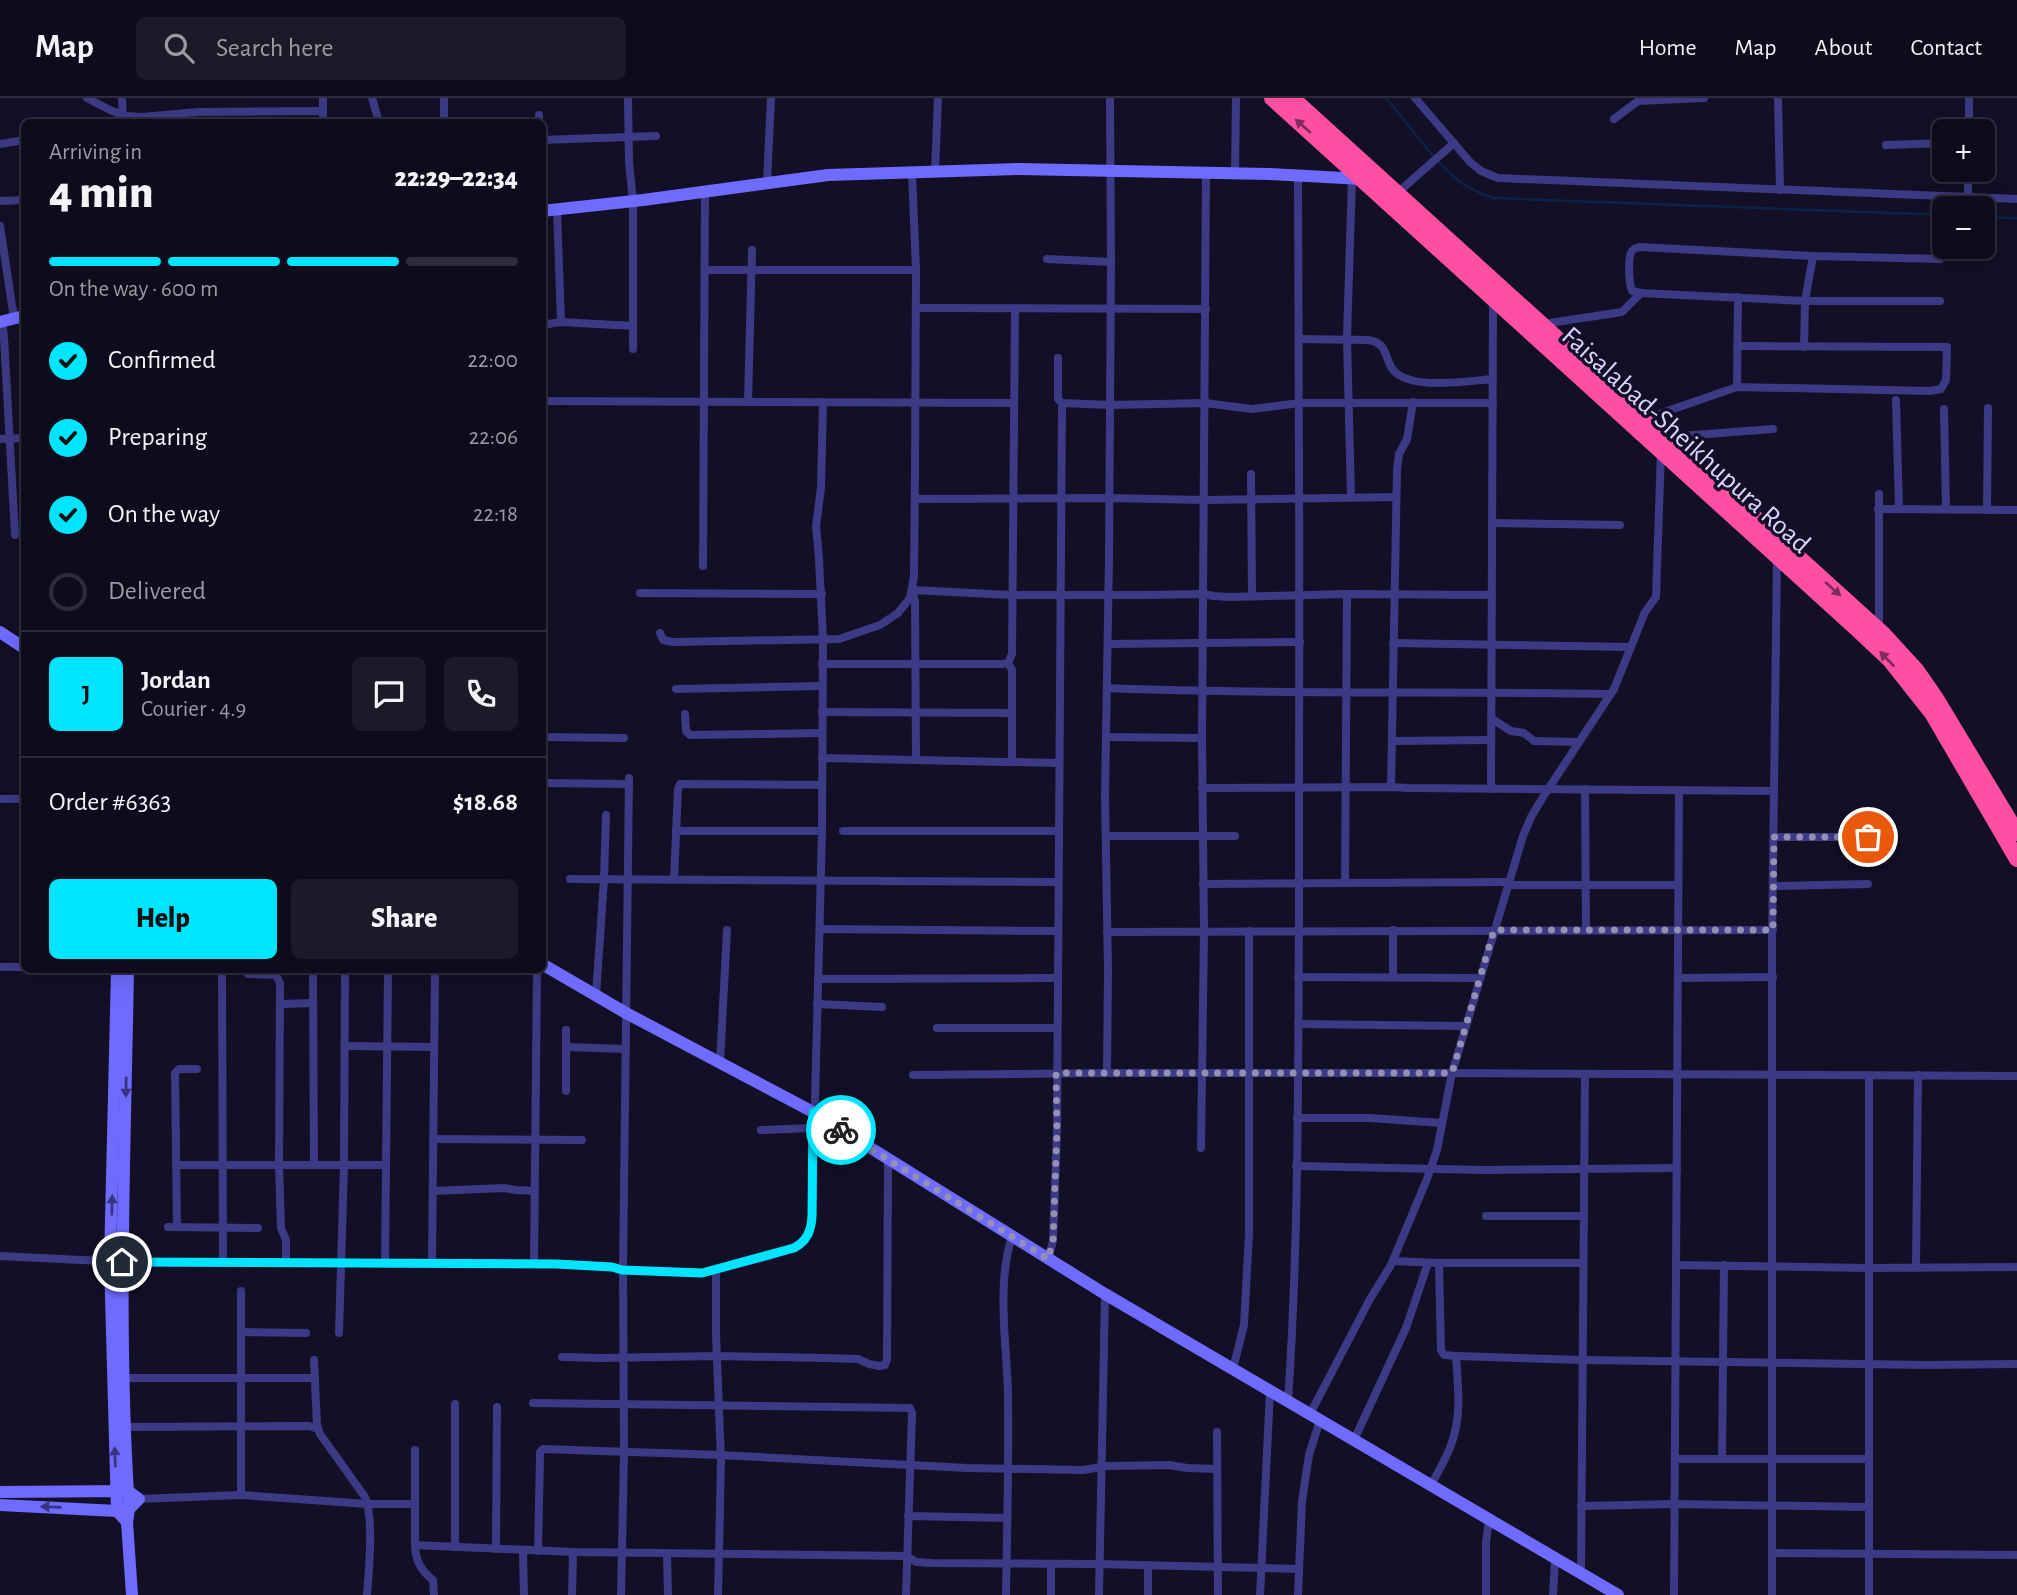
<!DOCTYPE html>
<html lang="en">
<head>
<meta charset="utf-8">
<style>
  :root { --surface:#0e0b1c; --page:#1c1929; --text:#f1f3f6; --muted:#9b9ba3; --line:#2e2b3b; --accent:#00e5ff }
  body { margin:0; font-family:"Alegreya Sans",sans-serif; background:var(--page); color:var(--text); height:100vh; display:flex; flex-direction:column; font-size:26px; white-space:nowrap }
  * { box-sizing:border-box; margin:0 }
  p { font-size:23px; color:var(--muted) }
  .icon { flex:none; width:38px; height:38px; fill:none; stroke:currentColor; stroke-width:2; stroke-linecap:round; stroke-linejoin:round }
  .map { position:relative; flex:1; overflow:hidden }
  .panel { position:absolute; left:21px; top:21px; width:525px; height:854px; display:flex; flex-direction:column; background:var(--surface); border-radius:10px; box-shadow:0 7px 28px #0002,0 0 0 2px var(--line) }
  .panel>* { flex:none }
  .fabs { position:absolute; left:1932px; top:21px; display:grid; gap:14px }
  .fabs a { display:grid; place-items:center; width:63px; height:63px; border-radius:10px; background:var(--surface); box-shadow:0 7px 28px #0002,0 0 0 2px var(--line); font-size:35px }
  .pin { position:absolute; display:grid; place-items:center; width:60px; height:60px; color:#fff; margin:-30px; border:4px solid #fff; border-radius:50%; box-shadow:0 2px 7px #0007 }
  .courier { position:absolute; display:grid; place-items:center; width:70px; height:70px; margin:-35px; border:5px solid #00e5ff; border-radius:50%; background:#fff; color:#222; box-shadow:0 2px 9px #0007 }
  .overview em { font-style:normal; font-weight:800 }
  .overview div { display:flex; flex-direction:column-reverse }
  .overview { display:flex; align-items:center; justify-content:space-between; height:119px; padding:0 28px }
  h1 { font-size:46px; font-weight:800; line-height:52px }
  .bar { display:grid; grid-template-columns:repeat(4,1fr); gap:10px 7px; align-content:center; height:84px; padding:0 28px }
  .bar i { height:9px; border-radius:5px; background:var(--line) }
  .bar .active { background:var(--accent) }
  .bar p { grid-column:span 4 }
  .line { display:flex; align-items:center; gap:18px; padding:0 28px; border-top:2px solid var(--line) }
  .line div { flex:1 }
  .round { display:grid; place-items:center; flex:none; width:74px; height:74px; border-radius:10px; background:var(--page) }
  ol { padding:0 28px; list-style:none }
  li { display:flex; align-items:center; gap:21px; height:77px }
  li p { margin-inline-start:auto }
  li .icon { padding:7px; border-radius:50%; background:var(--accent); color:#111; stroke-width:4 }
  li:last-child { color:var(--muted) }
  li i { width:38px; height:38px; border:4px solid var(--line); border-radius:50% }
  .primary-button { display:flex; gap:14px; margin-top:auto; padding:14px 28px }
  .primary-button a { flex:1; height:80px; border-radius:10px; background:var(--accent); color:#111; font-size:28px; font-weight:800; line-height:80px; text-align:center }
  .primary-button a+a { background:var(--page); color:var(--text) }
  header { display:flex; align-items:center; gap:42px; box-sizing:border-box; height:98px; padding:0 35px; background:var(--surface); border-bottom:2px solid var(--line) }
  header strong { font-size:33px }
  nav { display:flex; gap:38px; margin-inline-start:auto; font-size:24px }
  .search { width:490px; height:63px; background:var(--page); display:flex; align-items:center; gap:18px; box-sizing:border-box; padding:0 24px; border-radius:10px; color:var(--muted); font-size:26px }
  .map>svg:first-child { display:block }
</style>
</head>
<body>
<header>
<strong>Map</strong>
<div class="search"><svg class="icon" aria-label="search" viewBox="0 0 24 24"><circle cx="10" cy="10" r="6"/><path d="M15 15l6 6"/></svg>Search here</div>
<nav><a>Home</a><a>Map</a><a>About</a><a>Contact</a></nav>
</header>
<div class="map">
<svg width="2017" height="1497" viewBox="0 0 2017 1497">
  <rect width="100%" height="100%" fill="#130f26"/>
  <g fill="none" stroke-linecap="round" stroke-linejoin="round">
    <!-- stream -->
    <g stroke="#0c2248" stroke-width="2.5">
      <path d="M 1386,0 C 1409,27 1435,65 1463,86 C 1472,92 1482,96 1493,100 L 1944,117"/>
      <path d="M 1983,119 L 2017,120"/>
    </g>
    <!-- street -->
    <g stroke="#3d3a85" stroke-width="8">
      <path d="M 87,0 L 110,12 L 126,18 L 142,19 L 198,14 L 323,13"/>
      <path d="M 122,0 L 123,24"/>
      <path d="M 323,0 L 323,24"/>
      <path d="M 372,0 L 379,24"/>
      <path d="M 628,0 L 629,64 L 633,103 L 633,251"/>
      <path d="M 1415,0 L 1470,64 L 1481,73 L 1498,80 L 2017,101"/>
      <path d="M 1778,0 L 1780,92"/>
      <path d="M 1614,21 L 1638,3 L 1704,0"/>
      <path d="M 444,24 L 444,0"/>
      <path d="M 539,24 L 539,17"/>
      <path d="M 1969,33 L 1969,0"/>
      <path d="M 542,42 L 656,38"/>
      <path d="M 0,46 L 24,42"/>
      <path d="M 1886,47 L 1944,45"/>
      <path d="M 935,74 L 938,0"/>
      <path d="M 1235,75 L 1236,0"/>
      <path d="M 767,85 L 771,0"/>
      <path d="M 1395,97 L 1454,45"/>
      <path d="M 1968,99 L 1968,72"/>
      <path d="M 0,103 L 24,102"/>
      <path d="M 557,112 L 561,224"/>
      <path d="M 0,128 L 14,220"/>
      <path d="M 1047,161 L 1111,164"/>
      <path d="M 1940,161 L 1813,158 L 1639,149 C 1637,150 1635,150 1633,152 C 1627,157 1629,186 1632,193 L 1641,195 L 1805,203 L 1940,203"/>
      <path d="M 706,172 L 916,172"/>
      <path d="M 916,210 L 1206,211"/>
      <path d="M 2,223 L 4,239 L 15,437"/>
      <path d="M 1543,226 L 1622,214 L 1641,195"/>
      <path d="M 542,227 L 561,224 L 633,228"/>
      <path d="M 1299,241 L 1368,242 C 1392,245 1382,267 1399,277 C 1421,291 1467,283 1493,281"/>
      <path d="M 1804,249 L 1805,203 L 1813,158"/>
      <path d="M 1058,260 L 1058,301 L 1062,305 L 1110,307 L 1205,305 L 1252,311 L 1300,305 L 1493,305"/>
      <path d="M 1737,289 L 1738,199"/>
      <path d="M 1896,302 L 1899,411"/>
      <path d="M 542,303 L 1014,305"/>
      <path d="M 748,304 L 752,152"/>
      <path d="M 1944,311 L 1946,411"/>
      <path d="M 1647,320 L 1737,289 L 1930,293 L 1941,291 L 1946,282 L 1947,249 L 1737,248"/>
      <path d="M 1668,339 L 1773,331"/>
      <path d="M 0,341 L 24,340"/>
      <path d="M 1251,376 L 1252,498"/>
      <path d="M 1351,399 L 1347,239 L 1352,80"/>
      <path d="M 915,401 L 1109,400 L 1204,402 L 1396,399"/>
      <path d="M 1878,411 L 2017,412"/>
      <path d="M 1987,412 L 1988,310"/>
      <path d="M 1493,425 L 1620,427"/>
      <path d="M 703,468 L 705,94"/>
      <path d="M 640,495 L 822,496"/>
      <path d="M 1879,530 L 1879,396"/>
      <path d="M 660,535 L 663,542 L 673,544 L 839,541 L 880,527 L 898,515 L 910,500 L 914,478 L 915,374 L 916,172 L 912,74"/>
      <path d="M 1393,545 L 1630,549"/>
      <path d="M 1108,546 L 1300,544"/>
      <path d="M 822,566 L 1001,566 L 1008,565"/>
      <path d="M 1107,590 C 1275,597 1443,593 1611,596"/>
      <path d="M 676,591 L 822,588"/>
      <path d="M 822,614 L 1012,615"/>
      <path d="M 685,616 L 686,633 L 690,637 L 822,635"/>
      <path d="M 1492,621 L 1511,633 L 1524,635 L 1534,643 L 1579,644"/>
      <path d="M 542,639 L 624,640"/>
      <path d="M 1107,639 L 1202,640"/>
      <path d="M 1392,643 L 1491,642"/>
      <path d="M 822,660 L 1058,665"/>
      <path d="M 916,662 L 915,503 L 912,492 L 1011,497 L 1146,497 L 1203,496 L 1214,498 L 1229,499 L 1347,496 L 1492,497"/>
      <path d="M 1012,664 L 1012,572 L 1008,565 L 1012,556 L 1015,210"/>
      <path d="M 542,685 L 629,686"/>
      <path d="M 1391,689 L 1397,372 L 1399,356 L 1407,341 L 1413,304"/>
      <path d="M 1202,690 L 1391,689 L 1409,690 L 1774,693"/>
      <path d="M 1491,691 L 1493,204"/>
      <path d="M 1585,691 L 1586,832"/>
      <path d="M 0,701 L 24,701"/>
      <path d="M 676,733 L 822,733"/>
      <path d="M 843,733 L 1058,733"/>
      <path d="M 1106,738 L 1235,738"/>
      <path d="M 1774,739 L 1868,739"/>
      <path d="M 570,781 L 1058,784"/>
      <path d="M 674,781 L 678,691 L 680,686 L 822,687"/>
      <path d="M 1345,785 L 1347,496"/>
      <path d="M 1203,786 L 1509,784"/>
      <path d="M 1508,787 L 1677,787"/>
      <path d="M 1773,788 L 1868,786"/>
      <path d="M 820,831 L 1058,833"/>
      <path d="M 1107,834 L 1773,832"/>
      <path d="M 0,869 L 24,869"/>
      <path d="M 222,872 L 223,1164"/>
      <path d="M 245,872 L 248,876 L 276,877 L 280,885 L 279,1067 L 281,1130 L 286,1142 L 286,1165"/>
      <path d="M 313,878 L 314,1067"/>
      <path d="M 1298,879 L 1480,880"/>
      <path d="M 1393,879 L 1393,832"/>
      <path d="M 1678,880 L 1773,879"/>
      <path d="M 818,881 L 1057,880"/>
      <path d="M 596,897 L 604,781 L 606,717"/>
      <path d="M 280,906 L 313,905"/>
      <path d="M 817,906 L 882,909"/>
      <path d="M 1298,926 L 1466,928"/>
      <path d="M 937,930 L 1057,930"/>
      <path d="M 345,948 L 434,949"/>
      <path d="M 566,949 L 626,951"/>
      <path d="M 720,964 L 727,832"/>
      <path d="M 1107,975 L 1108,872 L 1105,698 L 1109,460 L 1111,164 L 1110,0"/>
      <path d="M 913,977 L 1107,975 L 1452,975 L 2017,978"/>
      <path d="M 1869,977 L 1869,1497"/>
      <path d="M 566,993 L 566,932"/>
      <path d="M 1297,1020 L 1369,1020 L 1442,1025"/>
      <path d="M 761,1032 L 813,1030"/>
      <path d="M 433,1041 L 582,1042"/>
      <path d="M 1201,1050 L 1204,833 L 1202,640 L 1206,75"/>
      <path d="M 176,1067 L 386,1067"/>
      <path d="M 1296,1068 L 1485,1072 L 1677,1070"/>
      <path d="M 433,1093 L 504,1090 L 516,1092 L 535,1093"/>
      <path d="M 1486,1118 L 1584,1118"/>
      <path d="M 168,1129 L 258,1130"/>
      <path d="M 177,1129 L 175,975 L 179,971 L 197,971"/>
      <path d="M 0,1158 L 122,1164 L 557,1166 L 612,1169 L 623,1172 L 702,1175 L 770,1158 L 801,1146 L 809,1136 L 812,1119 L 822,733 L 823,542 L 819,460 L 816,428 L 821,390 L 823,304"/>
      <path d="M 1048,1161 L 1053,1143 L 1057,1032 L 1062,305"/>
      <path d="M 1393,1163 L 1439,1165 L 1583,1165"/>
      <path d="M 1439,1165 L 1441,1252 L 1444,1257 L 1456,1258"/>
      <path d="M 385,1166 L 388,872"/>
      <path d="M 432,1166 L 435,872"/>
      <path d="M 534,1166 L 537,872"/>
      <path d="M 1676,1167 L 1868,1170 L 2017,1169"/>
      <path d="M 1916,1170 L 1918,977"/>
      <path d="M 716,1173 L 716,1236 L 721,1363 L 718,1497"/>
      <path d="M 241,1234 L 306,1235"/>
      <path d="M 339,1235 L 344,1067 L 345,872"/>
      <path d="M 562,1259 L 601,1260 L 717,1258 L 824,1260 L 858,1261 L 869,1266 L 880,1268 L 885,1267 L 887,1261 L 888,1061"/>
      <path d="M 314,1262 L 317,1327 L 320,1336 L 365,1399 C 374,1421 369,1472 367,1497"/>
      <path d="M 1233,1271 L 1244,1227 L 1249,1136 L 1249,833"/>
      <path d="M 124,1280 L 315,1280"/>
      <path d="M 1288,1303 C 1299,1140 1298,975 1299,811 C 1300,566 1299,322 1298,77"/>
      <path d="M 533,1305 L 910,1310 L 912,1315 L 906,1497"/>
      <path d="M 1310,1316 L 1370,1201 L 1391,1167 L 1427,1081 L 1437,1052 L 1452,975 L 1523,738 L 1531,719 L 1543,699 L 1614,591 L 1645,514 L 1656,499 L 1661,354"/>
      <path d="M 125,1329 L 309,1328 L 318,1331"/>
      <path d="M 1217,1334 L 1218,1497"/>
      <path d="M 1354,1342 L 1406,1230 L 1428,1165"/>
      <path d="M 415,1352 L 415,1447 L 573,1454 L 907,1458 L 916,1464 L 931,1465 L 1098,1466 L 1299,1471"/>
      <path d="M 1675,1361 L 1868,1361"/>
      <path d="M 1722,1361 L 1724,1167"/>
      <path d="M 1431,1387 C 1438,1374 1446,1361 1451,1347 C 1462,1318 1458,1288 1456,1258 L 1583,1262 L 1927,1267 L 2017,1266"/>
      <path d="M 241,1397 L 241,1193"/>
      <path d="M 139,1401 L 241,1397 L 368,1406 L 415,1406"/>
      <path d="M 1581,1408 L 1675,1406 L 1868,1409"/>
      <path d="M 908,1418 L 1007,1420"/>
      <path d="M 415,1447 C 415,1462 421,1473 433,1482 L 434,1497"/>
      <path d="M 455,1449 L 455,1306"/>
      <path d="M 496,1451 L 497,1309"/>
      <path d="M 523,1452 L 524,1497"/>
      <path d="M 538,1453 L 540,1358 L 540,1354 L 543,1351 L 720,1357 L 967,1370 L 1083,1372 L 1107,1368 L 1169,1367 L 1187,1370 L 1217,1371"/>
      <path d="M 667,1455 L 668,1497"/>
      <path d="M 1772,1455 L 2017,1457"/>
      <path d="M 1051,1467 L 1051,1497"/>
      <path d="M 1581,1475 L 1585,976"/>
      <path d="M 572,1497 L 573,1454"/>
      <path d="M 621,1497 L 624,1355 L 623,1172 L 629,680"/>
      <path d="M 1006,1497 C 1007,1431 1009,1364 1008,1298 C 1007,1245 996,1189 1012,1138"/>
      <path d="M 1099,1497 L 1105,1196"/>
      <path d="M 1148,1497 L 1148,1468"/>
      <path d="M 1260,1497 L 1270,1293"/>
      <path d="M 1298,1497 L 1302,1403 L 1309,1357 L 1320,1322"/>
      <path d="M 1486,1497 L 1486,1444 L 1489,1422"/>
      <path d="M 1553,1497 L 1555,1460"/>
      <path d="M 1674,1497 L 1679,692"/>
      <path d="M 1772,1497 L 1772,843 L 1777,461"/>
    </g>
    <!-- secondary -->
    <g stroke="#6f6bff" stroke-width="12">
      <path d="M 542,113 L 643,102 L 828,77 L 1019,71 L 1269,76 L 1362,81"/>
      <path d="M 0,224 L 24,218"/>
      <path d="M 0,534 L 24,550"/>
      <path d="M 542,866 L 626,915 L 813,1014 L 1105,1196 L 1618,1497"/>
      <path d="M 117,872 L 110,1163 L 117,1413 L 127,1424"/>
      <path d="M 128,872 C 125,1051 117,1232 129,1411 L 127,1424 L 132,1497"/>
      <path d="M 0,1394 L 128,1393 L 139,1401 L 129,1411 L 117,1413 L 0,1407"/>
    </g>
    <!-- highway -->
    <g stroke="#ff4fa3" stroke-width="16">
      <path d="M 1272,0 L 1856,530 L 1890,562 L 1932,615 L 2017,761"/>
      <path d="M 1292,0 L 1883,536 L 1917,573 L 1935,599 L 2017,735"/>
    </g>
  </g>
  <!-- one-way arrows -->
  <defs><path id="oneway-solid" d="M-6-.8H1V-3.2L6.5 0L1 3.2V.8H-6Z" transform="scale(1.75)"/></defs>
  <g fill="#7d2c5e">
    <use href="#oneway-solid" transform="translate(1303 28) rotate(-138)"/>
    <use href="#oneway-solid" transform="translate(1833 491) rotate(42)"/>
    <use href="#oneway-solid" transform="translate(1887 561) rotate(-134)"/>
  </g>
  <g fill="#38347d">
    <use href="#oneway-solid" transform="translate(126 989) rotate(91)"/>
    <use href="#oneway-solid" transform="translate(112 1107) rotate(-89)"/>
    <use href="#oneway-solid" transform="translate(115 1359) rotate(-92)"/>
    <use href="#oneway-solid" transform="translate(51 1409) rotate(-178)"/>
  </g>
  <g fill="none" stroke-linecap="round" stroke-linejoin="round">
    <!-- done -->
    <path stroke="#948fb3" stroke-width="7" stroke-dasharray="0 12.6" d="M 841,1032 L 1048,1161 L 1053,1143 L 1057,1032 L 1056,975 L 1452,975 L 1494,832 L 1773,832 L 1774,739 L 1868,739"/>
    <!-- route -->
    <path stroke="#00e5ff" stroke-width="9" d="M 122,1164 L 557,1166 L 612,1169 L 622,1172 L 702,1175 L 794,1150 C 807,1143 811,1133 812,1119 L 813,1014 L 841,1032"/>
  </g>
  <g text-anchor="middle" stroke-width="7" stroke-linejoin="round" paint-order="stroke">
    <!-- street labels -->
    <g font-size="28" fill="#d9d4ff" stroke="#130f26">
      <text transform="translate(1687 341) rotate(42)" y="10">Faisalabad-Sheikhupura Road</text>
    </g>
  </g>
</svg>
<div class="fabs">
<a>+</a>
<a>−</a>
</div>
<div class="pin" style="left:1868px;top:739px;background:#ea580c"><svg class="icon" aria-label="bag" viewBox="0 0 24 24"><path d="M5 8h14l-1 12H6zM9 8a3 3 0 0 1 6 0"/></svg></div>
<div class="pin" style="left:122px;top:1164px;background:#1f2937"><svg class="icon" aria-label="home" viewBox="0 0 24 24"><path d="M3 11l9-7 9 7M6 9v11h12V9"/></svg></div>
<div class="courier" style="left:841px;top:1032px"><svg class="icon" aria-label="bike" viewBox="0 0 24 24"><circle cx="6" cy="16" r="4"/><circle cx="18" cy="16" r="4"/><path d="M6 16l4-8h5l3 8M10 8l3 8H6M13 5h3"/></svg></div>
<section class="panel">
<div class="overview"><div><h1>4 min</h1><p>Arriving in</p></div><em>22:29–22:34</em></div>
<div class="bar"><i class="active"></i><i class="active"></i><i class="active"></i><i></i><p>On the way · 600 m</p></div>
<ol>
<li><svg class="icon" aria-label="check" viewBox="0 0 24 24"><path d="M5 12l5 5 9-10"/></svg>Confirmed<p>22:00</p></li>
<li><svg class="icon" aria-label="check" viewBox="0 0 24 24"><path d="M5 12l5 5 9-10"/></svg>Preparing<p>22:06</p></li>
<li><svg class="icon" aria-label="check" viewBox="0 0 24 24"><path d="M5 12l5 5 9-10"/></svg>On the way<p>22:18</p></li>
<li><i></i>Delivered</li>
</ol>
<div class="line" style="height:126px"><b class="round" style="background:var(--accent);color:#111">J</b><div><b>Jordan</b><p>Courier · 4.9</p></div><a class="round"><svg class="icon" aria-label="chat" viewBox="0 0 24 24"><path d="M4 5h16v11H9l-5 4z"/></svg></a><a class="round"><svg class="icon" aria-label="phone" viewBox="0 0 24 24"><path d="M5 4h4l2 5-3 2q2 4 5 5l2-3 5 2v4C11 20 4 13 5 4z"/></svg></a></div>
<div class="line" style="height:91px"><div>Order #6363</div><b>$18.68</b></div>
<div class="primary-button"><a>Help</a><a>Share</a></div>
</section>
</div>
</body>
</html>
